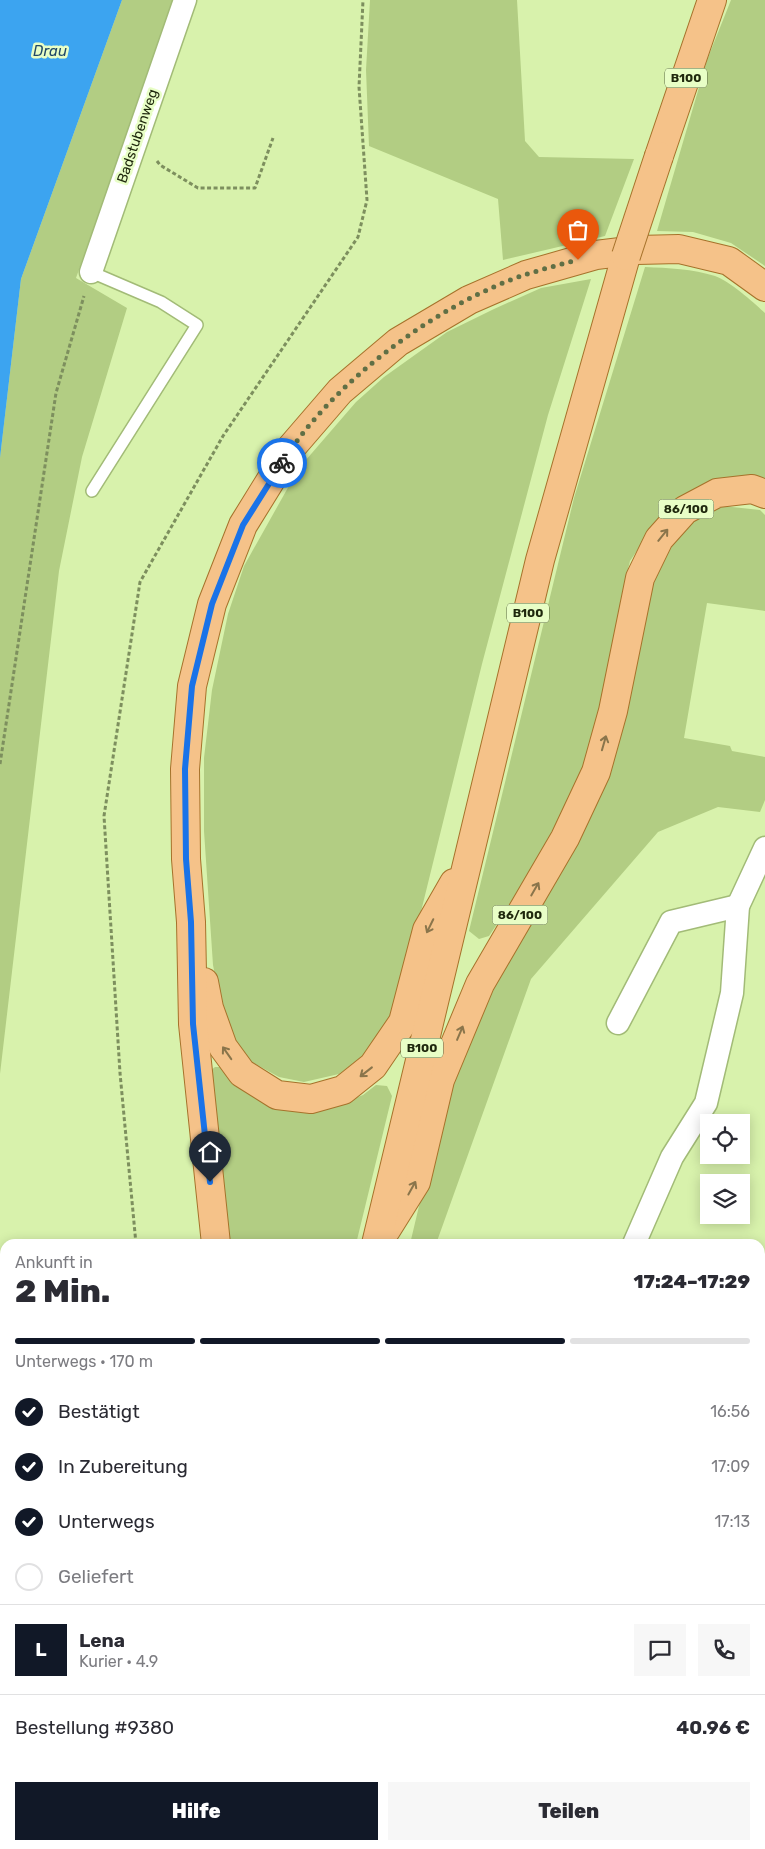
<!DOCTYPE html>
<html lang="de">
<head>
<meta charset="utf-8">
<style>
  :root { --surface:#fff; --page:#f7f7f7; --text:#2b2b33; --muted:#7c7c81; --line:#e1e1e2; --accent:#111827 }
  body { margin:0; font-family:Rubik,sans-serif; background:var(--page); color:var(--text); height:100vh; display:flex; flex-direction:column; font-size:19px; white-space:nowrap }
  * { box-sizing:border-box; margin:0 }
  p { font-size:16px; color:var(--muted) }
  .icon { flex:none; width:28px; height:28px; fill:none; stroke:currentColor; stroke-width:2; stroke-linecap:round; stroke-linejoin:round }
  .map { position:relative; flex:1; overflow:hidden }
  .panel { position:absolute; left:0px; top:1239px; width:765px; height:611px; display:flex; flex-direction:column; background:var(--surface); border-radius:15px 15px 0 0; box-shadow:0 2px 12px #0003 }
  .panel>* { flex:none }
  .controls { position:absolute; left:700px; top:1114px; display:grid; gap:10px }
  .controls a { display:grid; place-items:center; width:50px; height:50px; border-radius:0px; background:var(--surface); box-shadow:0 2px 12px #0003; font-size:25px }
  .pin { position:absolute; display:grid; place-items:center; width:42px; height:42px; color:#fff; margin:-51px -21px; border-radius:50% 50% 50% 0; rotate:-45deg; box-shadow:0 0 5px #0007 }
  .pin .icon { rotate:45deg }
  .courier { position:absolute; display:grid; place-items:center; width:50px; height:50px; margin:-25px; border:4px solid #1a73e8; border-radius:50%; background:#fff; color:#222; box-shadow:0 1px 6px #0007 }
  .headline em { font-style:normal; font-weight:800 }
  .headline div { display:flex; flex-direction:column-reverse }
  .headline { display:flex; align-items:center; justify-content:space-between; height:85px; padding:0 15px }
  h1 { font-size:32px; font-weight:800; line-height:38px }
  .bar { display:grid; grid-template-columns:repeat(4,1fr); gap:8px 5px; align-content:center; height:60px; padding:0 15px }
  .bar i { height:6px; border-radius:4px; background:var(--line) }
  .bar .selected { background:var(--accent) }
  .bar p { grid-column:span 4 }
  .line { display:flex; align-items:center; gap:12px; padding:0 15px; border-top:1px solid var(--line) }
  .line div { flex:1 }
  .round { display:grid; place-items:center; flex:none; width:52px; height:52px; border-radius:0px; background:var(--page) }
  ol { padding:0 15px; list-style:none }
  li { display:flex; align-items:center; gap:15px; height:55px }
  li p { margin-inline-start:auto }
  li .icon { padding:5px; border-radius:50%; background:var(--accent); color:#fff; stroke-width:4 }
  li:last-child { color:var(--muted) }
  li i { width:28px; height:28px; border:2px solid var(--line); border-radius:50% }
  .button { display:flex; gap:10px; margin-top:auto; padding:10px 15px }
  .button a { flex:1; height:58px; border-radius:0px; background:var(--accent); color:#fff; font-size:20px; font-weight:800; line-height:58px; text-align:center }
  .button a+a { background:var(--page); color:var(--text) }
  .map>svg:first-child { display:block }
</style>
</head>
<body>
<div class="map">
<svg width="765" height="1849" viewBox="0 0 765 1849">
  <rect width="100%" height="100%" fill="#d8f2ac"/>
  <!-- green -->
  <g fill="#b2cd83">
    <path d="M 122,0 L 175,0 L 76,278 L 127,308 L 82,457 L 59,571 L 0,1074 L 0,458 L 21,279 Z"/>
    <path d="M 370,0 L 517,0 L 525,141 L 539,157 L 634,159 L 605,236 L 503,260 L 498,199 L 369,146 L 366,70 Z"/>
    <path d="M 731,0 L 765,0 L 765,266 L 731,243 L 693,232 L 657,231 L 707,60 Z"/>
    <path d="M 645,267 C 668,268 693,269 715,276 C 731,282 753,302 765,313 L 765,481 L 657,521 L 630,561 L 621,598 L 614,654 L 594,741 L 567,810 L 524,884 L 489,936 L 479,939 L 469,931 L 574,498 Z"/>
    <path d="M 591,279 L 548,415 L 482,664 L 413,944 L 389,1021 L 365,1054 L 339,1074 L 304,1082 L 279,1077 L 250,1061 L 233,1041 L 224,1022 L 213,965 L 204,831 L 204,758 L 212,690 L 228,614 L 244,566 L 299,468 L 356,402 L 384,377 L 447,332 L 494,309 L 541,288 Z"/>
    <path d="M 723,506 L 760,510 L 765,515 L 765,611 L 707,603 L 684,738 L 730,746 L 732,751 L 765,757 L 765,800 L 760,812 L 718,807 L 658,832 L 531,979 L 436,1244 L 410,1244 L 433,1147 L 452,1082 L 486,999 L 575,847 L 645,592 L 663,548 L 705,510 Z"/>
    <path d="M 215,1067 L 220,1067 L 235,1086 L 272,1106 L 330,1108 L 363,1095 L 376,1085 L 387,1086 L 392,1096 L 356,1244 L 227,1244 L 210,1071 Z"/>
    <path d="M 254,1845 L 493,1845 L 492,1849 L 253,1849 Z"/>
  </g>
  <!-- water -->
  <path fill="#3ca4f0" d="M 0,0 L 122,0 L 21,279 L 0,458 Z"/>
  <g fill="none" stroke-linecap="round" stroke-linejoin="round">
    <!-- lane casing -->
    <g stroke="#a2bb77" stroke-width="14">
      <path id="lane" d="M 91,272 L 161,302 L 197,325 L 92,491"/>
    </g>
    <!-- street casing -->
    <g stroke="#a2bb77" stroke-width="25">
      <g id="street">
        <path d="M 91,272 L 185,0"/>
        <path d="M 618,1023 L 671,922 L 738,906"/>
        <path d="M 634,1244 L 672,1157 L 706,1103 L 732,993 L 738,906 L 765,848"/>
      </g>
    </g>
    <!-- primary casing -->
    <g stroke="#a6722b" stroke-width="30">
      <g id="primary">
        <path d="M 659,156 L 712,0"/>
        <path d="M 204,982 L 209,1008 L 223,1047 L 242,1073 L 277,1095 L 311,1099 L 343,1090 L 373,1066 L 403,1022 L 427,930 L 454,883"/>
        <path d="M 386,1230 L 416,1182 L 440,1080 L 480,984 L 565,838 L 596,772 L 613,711 L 640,578 L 659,539 L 685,510 L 717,493 L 752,489 L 765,494"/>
        <path d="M 216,1244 L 193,1024 L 191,922 L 186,859 L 185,769 L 192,686 L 212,604 L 243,525 L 290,449 L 340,391 L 398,342 L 469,300 L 526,275 L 596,255 L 637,250 L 679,249 L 729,261 L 765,287"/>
        <path d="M 376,1244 L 540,560 L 626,256"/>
        <path d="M 195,1849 L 196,1845"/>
        <path d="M 228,1849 L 229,1845"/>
      </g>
    </g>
    <!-- path -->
    <g stroke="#7d8f5e" stroke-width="3" stroke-dasharray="4 2.5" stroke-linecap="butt">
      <path d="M 157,161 L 160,165 L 198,188 L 255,188 L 273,138"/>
      <path d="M 0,764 L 56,393 L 84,296"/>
      <path d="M 136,1244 L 120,1073 L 104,816 L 140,582 L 223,436 L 358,237 L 367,200 L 359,87 L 363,0"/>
      <path d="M 149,1849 L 150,1845"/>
    </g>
    <!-- lane -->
    <use href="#lane" stroke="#fff" stroke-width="11"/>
    <!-- street -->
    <use href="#street" stroke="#fff" stroke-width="22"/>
    <!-- primary -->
    <use href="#primary" stroke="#f5c289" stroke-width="28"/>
    <!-- primary-bridge casing -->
    <g stroke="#a6722b" stroke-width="30" stroke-linecap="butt">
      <path id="primary-bridge" d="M 626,256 L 659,156"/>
    </g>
    <!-- primary-bridge -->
    <use href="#primary-bridge" stroke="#f5c289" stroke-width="28"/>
  </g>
  <!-- one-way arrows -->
  <defs><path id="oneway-shaft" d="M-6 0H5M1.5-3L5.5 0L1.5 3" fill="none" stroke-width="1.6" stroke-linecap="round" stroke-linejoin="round" transform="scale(1.25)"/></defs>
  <g stroke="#8a754b">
    <use href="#oneway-shaft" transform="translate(663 535) rotate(-51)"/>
    <use href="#oneway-shaft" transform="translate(604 743) rotate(-74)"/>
    <use href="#oneway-shaft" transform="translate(535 889) rotate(-60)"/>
    <use href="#oneway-shaft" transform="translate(430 926) rotate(116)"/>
    <use href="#oneway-shaft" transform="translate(460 1033) rotate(-67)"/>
    <use href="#oneway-shaft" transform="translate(227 1053) rotate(-125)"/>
    <use href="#oneway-shaft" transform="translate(366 1072) rotate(142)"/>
    <use href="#oneway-shaft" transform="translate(412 1188) rotate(-61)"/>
  </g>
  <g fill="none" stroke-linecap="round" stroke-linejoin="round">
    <!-- done -->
    <path stroke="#606f45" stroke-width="5" stroke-dasharray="0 9" d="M 282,463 C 332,382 437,304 527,274 C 544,269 561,264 578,260"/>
    <!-- route -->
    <path stroke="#1a73e8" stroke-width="6" d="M 210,1182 L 193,1024 L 191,922 L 186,859 L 185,769 L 192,686 L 212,604 L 243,525 L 282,463"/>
  </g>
  <g text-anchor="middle" stroke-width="5" stroke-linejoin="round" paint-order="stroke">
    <!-- shield labels -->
    <g fill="#e8fec6" stroke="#5b6844" stroke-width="1">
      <rect x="665" y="68.5" width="42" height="19" rx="4"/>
      <rect x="658.5" y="499.5" width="55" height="19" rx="4"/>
      <rect x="507" y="603.5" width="42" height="19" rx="4"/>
      <rect x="492.5" y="905.5" width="55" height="19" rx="4"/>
      <rect x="401" y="1038.5" width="42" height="19" rx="4"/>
    </g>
    <g font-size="12" font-weight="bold" fill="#1f280d">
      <text x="686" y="82">B100</text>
      <text x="686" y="513">86/100</text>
      <text x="528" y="617">B100</text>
      <text x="520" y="919">86/100</text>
      <text x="422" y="1052">B100</text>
    </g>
    <!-- street labels -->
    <g font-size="14" fill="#1f280d" stroke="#e8fec6">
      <text transform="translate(137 136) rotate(-71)" y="5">Badstubenweg</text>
    </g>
    <!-- water labels -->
    <g font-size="15" font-style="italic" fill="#204868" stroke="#e8fec6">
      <text x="50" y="56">Drau</text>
    </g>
  </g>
</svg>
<div class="controls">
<a><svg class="icon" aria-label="locate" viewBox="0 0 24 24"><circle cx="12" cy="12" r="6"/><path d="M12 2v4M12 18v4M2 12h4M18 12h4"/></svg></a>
<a><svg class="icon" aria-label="layers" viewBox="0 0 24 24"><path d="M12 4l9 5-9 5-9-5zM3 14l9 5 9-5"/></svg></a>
</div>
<div class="pin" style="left:578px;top:260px;background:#ea580c"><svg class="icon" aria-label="bag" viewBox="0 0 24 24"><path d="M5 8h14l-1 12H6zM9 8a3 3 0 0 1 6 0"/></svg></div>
<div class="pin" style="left:210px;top:1182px;background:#1f2937"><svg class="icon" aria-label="home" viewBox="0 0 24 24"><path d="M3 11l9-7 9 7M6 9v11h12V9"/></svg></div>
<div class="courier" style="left:282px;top:463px"><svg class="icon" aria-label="bike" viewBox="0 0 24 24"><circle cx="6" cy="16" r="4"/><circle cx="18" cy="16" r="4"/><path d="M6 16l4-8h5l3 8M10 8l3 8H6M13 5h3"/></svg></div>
<section class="panel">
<div class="headline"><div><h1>2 Min.</h1><p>Ankunft in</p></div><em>17:24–17:29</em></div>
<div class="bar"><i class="selected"></i><i class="selected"></i><i class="selected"></i><i></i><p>Unterwegs · 170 m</p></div>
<ol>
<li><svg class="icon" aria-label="check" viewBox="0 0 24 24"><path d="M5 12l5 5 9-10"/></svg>Bestätigt<p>16:56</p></li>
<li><svg class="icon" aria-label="check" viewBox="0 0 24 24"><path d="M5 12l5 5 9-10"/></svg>In Zubereitung<p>17:09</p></li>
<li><svg class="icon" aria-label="check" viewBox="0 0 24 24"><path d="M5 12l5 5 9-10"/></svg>Unterwegs<p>17:13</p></li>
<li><i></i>Geliefert</li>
</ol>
<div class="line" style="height:90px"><b class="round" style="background:var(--accent);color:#fff">L</b><div><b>Lena</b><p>Kurier · 4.9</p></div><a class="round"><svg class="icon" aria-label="chat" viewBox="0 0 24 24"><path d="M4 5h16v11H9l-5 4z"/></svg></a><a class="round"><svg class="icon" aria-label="phone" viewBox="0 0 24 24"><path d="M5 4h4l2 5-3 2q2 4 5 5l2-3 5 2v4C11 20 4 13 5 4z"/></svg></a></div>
<div class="line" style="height:65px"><div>Bestellung #9380</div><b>40.96 €</b></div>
<div class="button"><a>Hilfe</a><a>Teilen</a></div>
</section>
</div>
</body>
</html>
